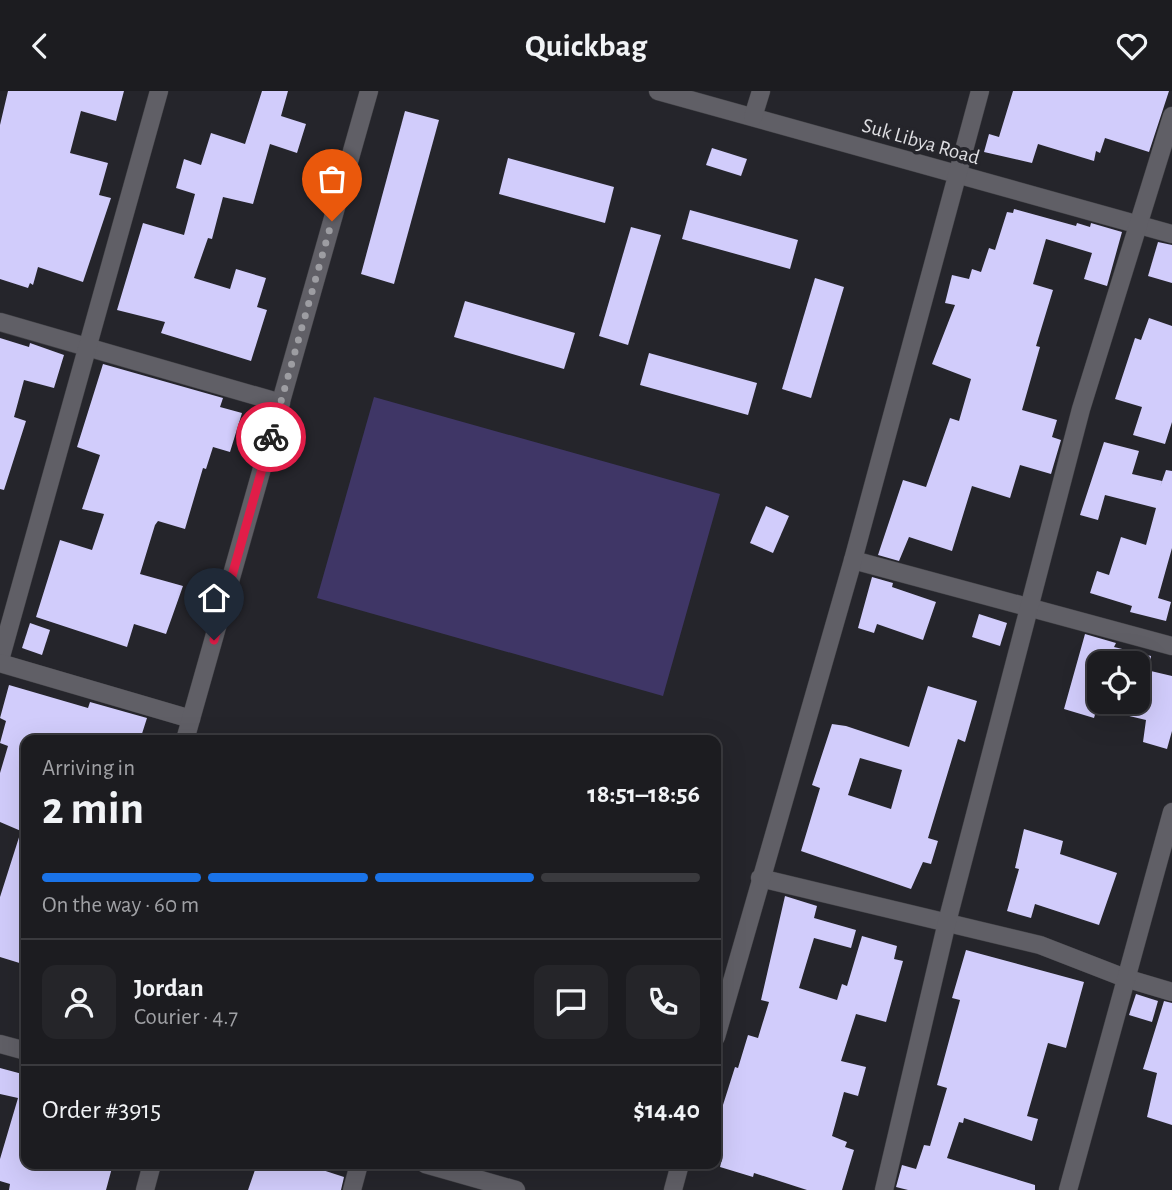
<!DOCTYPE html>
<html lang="en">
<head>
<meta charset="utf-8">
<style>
  :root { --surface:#1c1c20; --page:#252529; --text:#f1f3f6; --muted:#a0a1a5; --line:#3a3a3e; --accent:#1a73e8 }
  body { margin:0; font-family:"Alegreya Sans",sans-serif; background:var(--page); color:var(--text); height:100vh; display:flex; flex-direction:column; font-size:26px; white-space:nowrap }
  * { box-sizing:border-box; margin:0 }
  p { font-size:23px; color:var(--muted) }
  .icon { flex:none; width:38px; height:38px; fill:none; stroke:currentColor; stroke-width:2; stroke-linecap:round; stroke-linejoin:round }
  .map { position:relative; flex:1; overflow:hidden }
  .sheet { position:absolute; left:21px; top:644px; width:700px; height:434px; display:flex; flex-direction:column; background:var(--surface); border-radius:14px; box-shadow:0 7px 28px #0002,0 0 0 2px var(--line) }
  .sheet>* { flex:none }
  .fabs { position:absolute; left:1087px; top:560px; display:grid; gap:14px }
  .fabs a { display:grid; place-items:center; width:63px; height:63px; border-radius:14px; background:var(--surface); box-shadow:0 7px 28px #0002,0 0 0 2px var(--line); font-size:35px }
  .pin { position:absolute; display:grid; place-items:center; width:60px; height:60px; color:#fff; margin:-72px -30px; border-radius:50% 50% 50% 0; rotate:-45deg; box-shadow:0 0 7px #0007 }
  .pin .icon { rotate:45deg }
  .courier { position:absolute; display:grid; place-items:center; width:70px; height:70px; margin:-35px; border:5px solid #e11d48; border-radius:50%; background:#fff; color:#222; box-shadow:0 2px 9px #0007 }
  .overview em { font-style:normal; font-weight:700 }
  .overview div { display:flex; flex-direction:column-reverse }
  .overview { display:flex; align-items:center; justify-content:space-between; height:119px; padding:0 21px }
  h1 { font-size:46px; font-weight:700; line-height:52px }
  .bar { display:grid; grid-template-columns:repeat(4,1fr); gap:10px 7px; align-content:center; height:84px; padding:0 21px }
  .bar i { height:9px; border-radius:5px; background:var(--line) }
  .bar .active { background:var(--accent) }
  .bar p { grid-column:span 4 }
  .line { display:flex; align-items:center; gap:18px; padding:0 21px; border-top:2px solid var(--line) }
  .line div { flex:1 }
  .round { display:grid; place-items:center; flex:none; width:74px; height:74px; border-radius:14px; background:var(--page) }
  header { display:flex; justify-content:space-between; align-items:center; height:91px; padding:0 21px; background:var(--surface); font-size:32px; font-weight:700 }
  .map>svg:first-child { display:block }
</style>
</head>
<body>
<header><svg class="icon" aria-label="back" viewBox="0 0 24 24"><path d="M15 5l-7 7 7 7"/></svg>Quickbag<svg class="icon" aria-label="heart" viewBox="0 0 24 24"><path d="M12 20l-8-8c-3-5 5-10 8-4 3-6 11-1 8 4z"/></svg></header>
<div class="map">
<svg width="1172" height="1099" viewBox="0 0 1172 1099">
  <rect width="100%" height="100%" fill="#25252b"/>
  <!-- green -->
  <path fill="#3f3666" d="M 374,306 L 720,403 L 663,605 L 317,507 Z"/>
  <!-- building -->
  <g fill="#d1ccfb" fill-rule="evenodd">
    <path d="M 8,0 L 124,0 L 116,30 L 81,20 L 70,62 L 108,72 L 99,104 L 111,107 L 83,191 L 38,176 L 33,194 L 30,192 L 28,197 L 0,188 L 0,34 Z"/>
    <path d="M 262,0 L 288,0 L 281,25 L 306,33 L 297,62 L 270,53 L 253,113 L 223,106 L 212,148 L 208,147 L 194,187 L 230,198 L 236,178 L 266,187 L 257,216 L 267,219 L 251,270 L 161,242 L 165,231 L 117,219 L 143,132 L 184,144 L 195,103 L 176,97 L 184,68 L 201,74 L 211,42 L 245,53 Z"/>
    <path d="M 1013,0 L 1169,0 L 1149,61 L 1105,47 L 1100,62 L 1096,60 L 1094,70 L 1038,53 L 1032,72 L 984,61 L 989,43 L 999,46 Z"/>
    <path d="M 405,20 L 439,29 L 394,193 L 361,183 Z"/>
    <path d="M 712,57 L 747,68 L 741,85 L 706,74 Z"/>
    <path d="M 508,67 L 614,96 L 605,132 L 499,103 Z"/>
    <path d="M 1014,118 L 1076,135 L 1077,132 L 1090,136 L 1091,132 L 1122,141 L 1107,195 L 1084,188 L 1092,162 L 1046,148 L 1033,193 L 1053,199 L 1036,255 L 1040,256 L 1022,319 L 1057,329 L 1052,346 L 1061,349 L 1051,383 L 1020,374 L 1010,407 L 972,395 L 952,460 L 909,446 L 899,470 L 878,464 L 903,389 L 926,396 L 950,327 L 959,330 L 971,288 L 932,273 L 955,214 L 945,212 L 952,184 L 969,188 L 972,178 L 981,181 L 989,157 L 995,159 L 1007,121 L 1013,122 Z"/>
    <path d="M 690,119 L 798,149 L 790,178 L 682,148 Z"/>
    <path d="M 631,136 L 661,144 L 628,254 L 599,245 Z"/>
    <path d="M 1158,151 L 1172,154 L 1172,192 L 1148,185 Z"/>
    <path d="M 815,187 L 844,196 L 811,307 L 782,298 Z"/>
    <path d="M 465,210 L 575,242 L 564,278 L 454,246 Z"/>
    <path d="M 1149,227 L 1172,235 L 1172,331 L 1165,353 L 1133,344 L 1142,316 L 1115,308 L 1135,247 L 1141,249 Z"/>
    <path d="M 0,247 L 29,256 L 30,252 L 64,264 L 54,297 L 24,289 L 14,326 L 26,330 L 4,399 L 0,398 Z"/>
    <path d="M 649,262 L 757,292 L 748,324 L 640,294 Z"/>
    <path d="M 103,273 L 223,307 L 220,316 L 242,322 L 230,361 L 213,356 L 206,378 L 203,377 L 185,438 L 158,430 L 155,434 L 140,483 L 183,495 L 166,543 L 134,533 L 127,556 L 36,526 L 60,449 L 92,459 L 104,423 L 82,418 L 100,364 L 77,356 Z"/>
    <path d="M 1104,351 L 1139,360 L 1132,383 L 1162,390 L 1160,396 L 1166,379 L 1172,380 L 1172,457 L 1158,507 L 1171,511 L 1166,530 L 1130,521 L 1132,515 L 1090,502 L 1097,480 L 1109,484 L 1121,446 L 1146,454 L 1156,417 L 1105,404 L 1098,429 L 1080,424 Z"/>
    <path d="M 766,415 L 789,425 L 773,462 L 750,452 Z"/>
    <path d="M 872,486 L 893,492 L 892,496 L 936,511 L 923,549 L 877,533 L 874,542 L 858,537 Z"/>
    <path d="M 979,523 L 1007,532 L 1000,555 L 972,546 Z"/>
    <path d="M 30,532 L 50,539 L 42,564 L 22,557 Z"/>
    <path d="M 1085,543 L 1116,552 L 1114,556 L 1151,565 L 1150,572 L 1099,572 L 1099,610 L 1094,627 L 1064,618 Z"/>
    <path d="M 1138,577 L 1172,585 L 1172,640 L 1167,658 L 1143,651 L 1146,629 L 1100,618 L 1101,611 L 1138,611 Z"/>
    <path d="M 9,594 L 88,617 L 90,611 L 147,627 L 140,649 L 26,649 L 26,874 L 0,866 L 0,806 L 21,740 L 0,731 L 0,682 L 8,655 L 0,652 L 6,630 L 0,627 Z"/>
    <path d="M 928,595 L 977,610 L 965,651 L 958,648 L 928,747 L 938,750 L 931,773 L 923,771 L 911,798 L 801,760 L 820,697 L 812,694 L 832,633 L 846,635 L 909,656 ZM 860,667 L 902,679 L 891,718 L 848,704 Z"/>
    <path d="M 1024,738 L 1063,750 L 1060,763 L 1117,782 L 1099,834 L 1035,813 L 1031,827 L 1007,820 L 1019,778 L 1015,777 Z"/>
    <path d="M 785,805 L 817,815 L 814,827 L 856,839 L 851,857 L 814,847 L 799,897 L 837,909 L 842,893 L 847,895 L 862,845 L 897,855 L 894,868 L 903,870 L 886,931 L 856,923 L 841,970 L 866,976 L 858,1005 L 844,1001 L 832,1045 L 847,1051 L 845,1056 L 854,1059 L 842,1099 L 807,1099 L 754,1082 L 753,1086 L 720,1076 L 722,1068 L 716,1067 L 716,1036 L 735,976 L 738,977 L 748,944 L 758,947 L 769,911 L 761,909 Z"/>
    <path d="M 966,859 L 1084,891 L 1066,957 L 1048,952 L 1027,1025 L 1038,1028 L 1032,1050 L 964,1027 L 963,1032 L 959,1031 L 947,1067 L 1035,1094 L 1035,1099 L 908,1099 L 896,1096 L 902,1074 L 916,1078 L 924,1054 L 930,1055 L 947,997 L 937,994 L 960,909 L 952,907 Z"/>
    <path d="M 1136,903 L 1158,910 L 1152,931 L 1129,924 Z"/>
    <path d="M 1164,910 L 1172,912 L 1172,1034 L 1147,1026 L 1157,982 L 1143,978 Z"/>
    <path d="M 0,977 L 26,984 L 26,1073 L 113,1073 L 106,1099 L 9,1099 L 10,1093 L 0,1090 L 0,1068 L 18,1007 L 0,1003 Z"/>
    <path d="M 257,1073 L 304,1073 L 344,1086 L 341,1099 L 248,1099 Z"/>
  </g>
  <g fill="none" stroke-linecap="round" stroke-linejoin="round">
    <!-- minor casing -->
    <g stroke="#404045" stroke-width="19">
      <g id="minor">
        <path d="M 658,0 L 1172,143"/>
        <path d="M 753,26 L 761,0"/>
        <path d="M 0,231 L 281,312"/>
        <path d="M 853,469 L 1172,555"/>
        <path d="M 0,569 L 159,0"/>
        <path d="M 0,572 L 191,628"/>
        <path d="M 185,649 L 369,0"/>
        <path d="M 760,787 L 1040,854 L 1125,887 L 1172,901"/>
        <path d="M 716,946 L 853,469 L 980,0"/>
        <path d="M 0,953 L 26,960"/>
        <path d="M 425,1073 L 516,1099"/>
        <path d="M 145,1099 L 152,1073"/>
        <path d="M 352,1099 L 359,1073"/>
        <path d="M 673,1099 L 680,1073"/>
        <path d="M 884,1099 L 947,831 L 1081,318 L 1172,25"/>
        <path d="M 1068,1099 L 1172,721"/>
      </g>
    </g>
    <!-- minor -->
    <use href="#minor" stroke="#605f66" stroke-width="18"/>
  </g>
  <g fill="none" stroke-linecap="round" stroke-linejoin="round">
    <!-- done -->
    <path stroke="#9d9da2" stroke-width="7" stroke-dasharray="0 12.6" d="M 271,346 L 332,130"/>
    <!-- route -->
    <path stroke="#e11d48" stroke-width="9" d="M 214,549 L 271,346"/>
  </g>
  <g text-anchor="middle" stroke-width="7" stroke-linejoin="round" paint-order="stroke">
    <!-- street labels -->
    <g font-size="21" fill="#dedee2" stroke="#25252b">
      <text transform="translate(921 50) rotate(16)" y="7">Suk Libya Road</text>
    </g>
  </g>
</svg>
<div class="fabs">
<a><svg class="icon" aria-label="locate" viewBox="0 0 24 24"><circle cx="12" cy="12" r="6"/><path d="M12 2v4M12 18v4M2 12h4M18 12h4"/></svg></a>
</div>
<div class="pin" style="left:332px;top:130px;background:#ea580c"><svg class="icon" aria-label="bag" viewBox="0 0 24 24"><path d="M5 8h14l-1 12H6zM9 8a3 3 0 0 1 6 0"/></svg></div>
<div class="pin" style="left:214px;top:549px;background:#1f2937"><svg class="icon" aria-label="home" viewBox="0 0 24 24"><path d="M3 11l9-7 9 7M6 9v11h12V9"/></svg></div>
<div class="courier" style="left:271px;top:346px"><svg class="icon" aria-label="bike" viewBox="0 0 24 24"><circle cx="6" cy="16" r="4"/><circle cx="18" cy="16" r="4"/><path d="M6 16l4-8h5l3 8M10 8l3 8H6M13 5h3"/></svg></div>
<section class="sheet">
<div class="overview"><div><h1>2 min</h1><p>Arriving in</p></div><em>18:51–18:56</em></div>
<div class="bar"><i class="active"></i><i class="active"></i><i class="active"></i><i></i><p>On the way · 60 m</p></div>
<div class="line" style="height:126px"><a class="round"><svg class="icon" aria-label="person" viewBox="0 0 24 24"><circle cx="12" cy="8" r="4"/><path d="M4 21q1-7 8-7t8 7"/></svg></a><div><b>Jordan</b><p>Courier · 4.7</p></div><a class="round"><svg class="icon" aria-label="chat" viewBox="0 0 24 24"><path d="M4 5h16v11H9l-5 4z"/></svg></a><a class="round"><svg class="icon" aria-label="phone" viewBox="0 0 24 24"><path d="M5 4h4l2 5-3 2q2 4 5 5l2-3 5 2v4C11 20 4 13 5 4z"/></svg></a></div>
<div class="line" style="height:91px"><div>Order #3915</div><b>$14.40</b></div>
</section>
</div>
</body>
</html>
